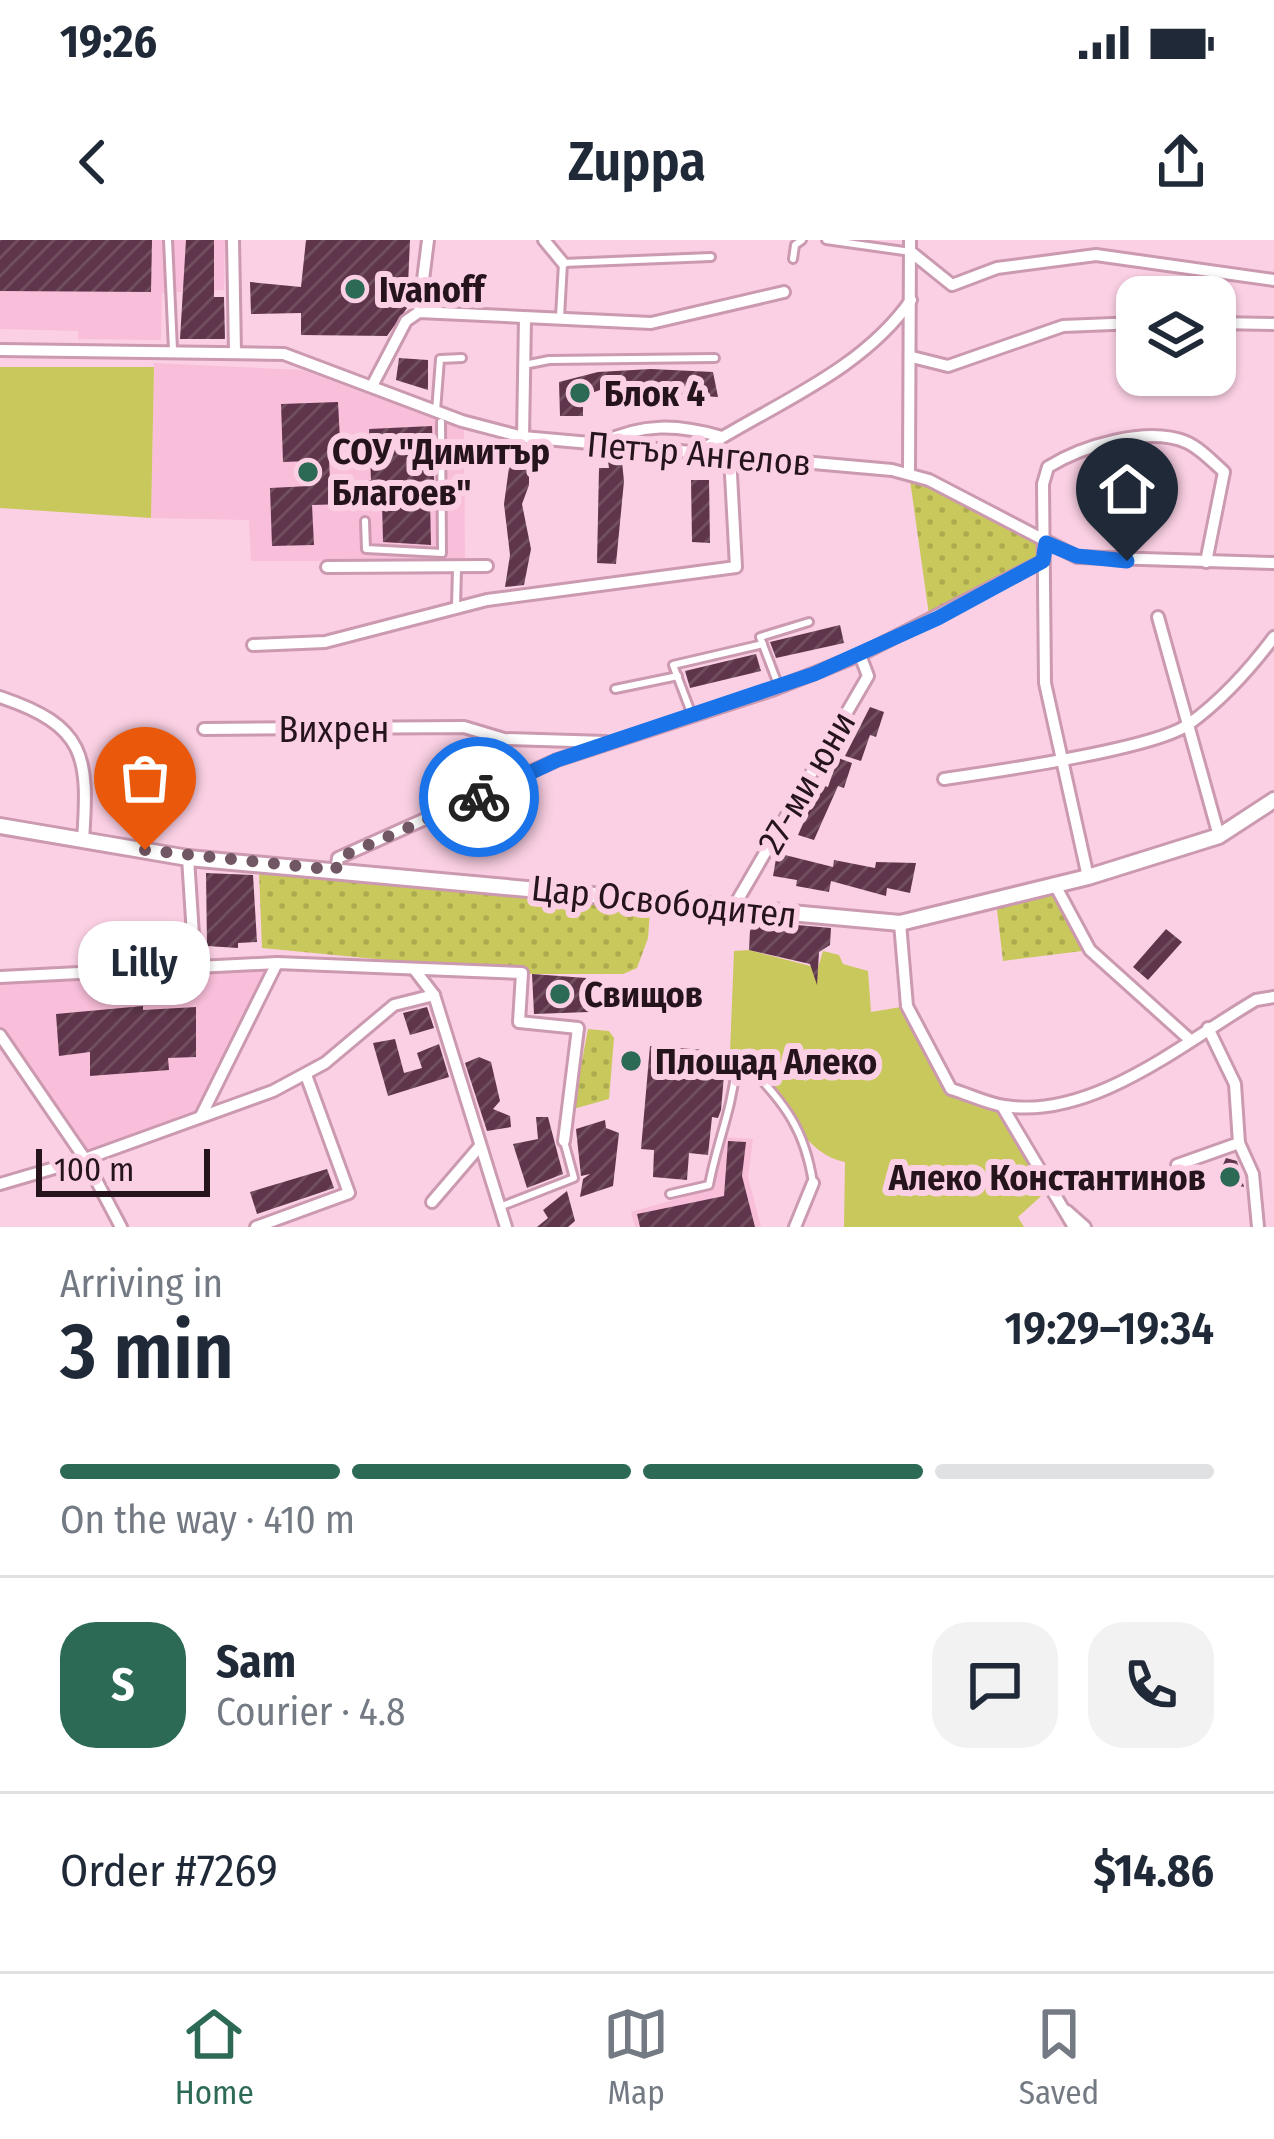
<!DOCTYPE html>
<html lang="en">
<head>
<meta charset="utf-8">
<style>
  :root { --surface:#fff; --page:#f2f2f3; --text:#1f2937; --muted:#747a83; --line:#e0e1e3; --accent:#2c6a56 }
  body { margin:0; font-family:"Fira Sans Condensed",sans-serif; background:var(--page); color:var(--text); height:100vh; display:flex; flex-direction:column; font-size:45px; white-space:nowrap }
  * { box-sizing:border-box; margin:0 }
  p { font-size:39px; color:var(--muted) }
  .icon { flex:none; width:66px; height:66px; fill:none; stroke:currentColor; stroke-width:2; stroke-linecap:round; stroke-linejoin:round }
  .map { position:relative; height:987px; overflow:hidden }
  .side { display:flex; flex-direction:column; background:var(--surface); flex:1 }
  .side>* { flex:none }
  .controls { position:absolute; left:1116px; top:36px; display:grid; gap:24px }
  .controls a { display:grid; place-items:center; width:120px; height:120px; border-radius:24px; background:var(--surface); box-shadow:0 3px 9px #0004; font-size:60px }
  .scale { position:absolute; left:36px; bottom:30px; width:174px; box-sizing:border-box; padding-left:12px; border:6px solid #26141d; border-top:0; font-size:33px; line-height:42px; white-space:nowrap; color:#26141d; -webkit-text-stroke:9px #fbd0e4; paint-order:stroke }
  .pin { position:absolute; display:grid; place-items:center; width:102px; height:102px; color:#fff; margin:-123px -51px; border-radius:50% 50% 50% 0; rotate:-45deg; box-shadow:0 0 12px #0007 }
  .pin .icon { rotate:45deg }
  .courier { position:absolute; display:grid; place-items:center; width:120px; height:120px; margin:-60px; border:9px solid #1a73e8; border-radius:50%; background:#fff; color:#222; box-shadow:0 3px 15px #0007 }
  .bubble { position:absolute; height:84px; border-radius:36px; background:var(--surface); box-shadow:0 3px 9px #0004; font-size:39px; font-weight:600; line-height:84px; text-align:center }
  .head em { font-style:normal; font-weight:600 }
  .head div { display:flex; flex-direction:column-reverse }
  .head { display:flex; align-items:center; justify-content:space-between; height:204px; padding:0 60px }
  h1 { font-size:78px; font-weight:600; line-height:90px }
  .bar { display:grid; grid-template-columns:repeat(4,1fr); gap:18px 12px; align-content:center; height:144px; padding:0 60px }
  .bar i { height:15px; border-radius:9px; background:var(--line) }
  .bar .current { background:var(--accent) }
  .bar p { grid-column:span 4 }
  .line { display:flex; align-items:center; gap:30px; padding:0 60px; border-top:3px solid var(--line) }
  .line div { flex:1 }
  .round { display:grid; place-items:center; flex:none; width:126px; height:126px; border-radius:36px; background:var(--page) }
  .status { display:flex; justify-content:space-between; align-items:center; height:84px; padding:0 60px; background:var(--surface); direction:ltr }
  .status svg { height:33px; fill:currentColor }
  header { display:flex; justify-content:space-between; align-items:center; height:156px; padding:0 60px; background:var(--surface); font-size:54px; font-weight:600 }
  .menu { display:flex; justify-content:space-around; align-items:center; height:168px; border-top:3px solid var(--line); background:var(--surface); font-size:33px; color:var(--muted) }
  .menu a { display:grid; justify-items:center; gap:6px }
  .menu .current { color:var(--accent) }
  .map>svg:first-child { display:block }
</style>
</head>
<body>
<div class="status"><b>19:26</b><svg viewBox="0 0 49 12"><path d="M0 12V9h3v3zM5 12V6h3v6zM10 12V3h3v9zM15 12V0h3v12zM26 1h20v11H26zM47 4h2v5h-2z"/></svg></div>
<header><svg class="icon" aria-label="back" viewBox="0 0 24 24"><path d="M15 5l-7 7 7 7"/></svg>Zuppa<svg class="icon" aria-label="share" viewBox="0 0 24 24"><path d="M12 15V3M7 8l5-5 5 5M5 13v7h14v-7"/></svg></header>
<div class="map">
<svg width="1274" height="987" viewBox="0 0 1274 987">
  <defs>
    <pattern id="park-dots" width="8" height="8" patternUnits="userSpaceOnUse" patternTransform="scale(3)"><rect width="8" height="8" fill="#c8c85c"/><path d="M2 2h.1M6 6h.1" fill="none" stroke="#acab50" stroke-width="1.8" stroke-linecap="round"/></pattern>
    <pattern id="building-hatch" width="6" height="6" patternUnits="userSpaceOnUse" patternTransform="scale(3)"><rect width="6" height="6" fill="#5e354a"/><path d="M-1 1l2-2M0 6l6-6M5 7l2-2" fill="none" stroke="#714f61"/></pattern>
  </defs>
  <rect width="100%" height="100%" fill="#fbd0e4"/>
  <!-- built -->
  <g fill="#f9beda">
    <path d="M 0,0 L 225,0 L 224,50 L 162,53 L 161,100 L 78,99 L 78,91 L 0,89 Z"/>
    <path d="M 154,123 L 302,130 L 464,190 L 465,321 L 251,321 L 249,280 L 151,278 Z"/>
    <path d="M 277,723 L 201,876 L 85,919 L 0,795 L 0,737 Z"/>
    <path d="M 722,897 L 753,899 L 748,937 L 761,987 L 635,987 L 631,972 L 715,948 Z"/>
  </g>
  <!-- green -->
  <g fill="#c8c85c">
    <path d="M 0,127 L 154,127 L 151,278 L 0,268 Z"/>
    <path d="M 749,710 L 818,728 L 823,711 L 839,715 L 843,724 L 868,731 L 871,772 L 907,766 L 951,849 L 1002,866 L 1049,949 L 1018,977 L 1024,987 L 844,987 L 845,922 C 794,912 781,841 730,812 L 734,711 Z"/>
  </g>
  <!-- park -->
  <g fill="url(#park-dots)">
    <path d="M 909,233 L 1046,303 L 1043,321 L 930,382 Z"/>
    <path d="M 259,631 L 651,658 L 648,698 L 637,728 L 623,734 L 531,734 L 262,708 Z"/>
    <path d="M 1055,645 L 1090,710 L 1003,721 L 996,661 Z"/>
    <path d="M 588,789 L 609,791 L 614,798 L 609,859 L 573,869 Z"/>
  </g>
  <!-- building -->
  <g fill="url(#building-hatch)">
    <path d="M 0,0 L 152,0 L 151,52 L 0,51 Z"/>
    <path d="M 186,0 L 214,0 L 214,57 L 224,57 L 225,99 L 180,99 Z"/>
    <path d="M 306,0 L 410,0 L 407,68 L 387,96 L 301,95 L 301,73 L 251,74 L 250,42 L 301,47 Z"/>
    <path d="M 399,118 L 428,120 L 428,150 L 396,140 Z"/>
    <path d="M 651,129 L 713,132 L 718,157 L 600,150 L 583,156 L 583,176 L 560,176 L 559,142 L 598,132 Z"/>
    <path d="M 338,162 L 341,219 L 329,219 L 330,241 L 371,240 L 369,189 L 432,186 L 434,241 L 408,242 L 409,262 L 430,261 L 431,305 L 383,302 L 382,263 L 312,265 L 314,305 L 272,306 L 270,248 L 309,246 L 308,221 L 283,222 L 281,164 Z"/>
    <path d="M 510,220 L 529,220 L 529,245 L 522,264 L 531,309 L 524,345 L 505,347 L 510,315 L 504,264 Z"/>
    <path d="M 608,221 L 622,222 L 624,241 L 616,324 L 597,323 L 599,228 L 609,228 Z"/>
    <path d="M 691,240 L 709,240 L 710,303 L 692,302 Z"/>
    <path d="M 840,385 L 844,403 L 776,418 L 770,402 Z"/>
    <path d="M 756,414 L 761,431 L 690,448 L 685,431 Z"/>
    <path d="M 870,467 L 884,472 L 876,497 L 870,495 L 861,521 L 845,516 Z"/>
    <path d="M 838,518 L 852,523 L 844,548 L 838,546 L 814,600 L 798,595 L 820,545 L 828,547 Z"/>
    <path d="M 777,613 L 833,627 L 834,620 L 875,628 L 876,622 L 916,623 L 910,653 L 887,648 L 886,656 L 831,641 L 829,652 L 796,646 L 797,640 L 773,636 Z"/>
    <path d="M 206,633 L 253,635 L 257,702 L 238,703 L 238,708 L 207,706 Z"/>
    <path d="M 763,682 L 831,688 L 830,705 L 819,712 L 817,745 L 810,724 L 749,710 L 750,690 Z"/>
    <path d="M 1166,689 L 1182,702 L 1148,740 L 1133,727 Z"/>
    <path d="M 532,734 L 586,738 L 586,745 L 594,746 L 589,772 L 534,774 Z"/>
    <path d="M 143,766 L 143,770 L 196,767 L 196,817 L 168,818 L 169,830 L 90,836 L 90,812 L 59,816 L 56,774 Z"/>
    <path d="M 427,767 L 434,788 L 410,795 L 403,773 Z"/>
    <path d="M 395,799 L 404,833 L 422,828 L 417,813 L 439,804 L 449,837 L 388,856 L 373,803 Z"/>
    <path d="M 650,806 L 718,811 L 716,834 L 724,835 L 721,870 L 718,878 L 712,877 L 708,915 L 689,913 L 687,940 L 653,937 L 654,910 L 641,909 Z"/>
    <path d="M 479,817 L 491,822 L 500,861 L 493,869 L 510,876 L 511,887 L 487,891 L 465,823 Z"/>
    <path d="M 536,877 L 548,877 L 563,934 L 527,948 L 513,904 L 538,899 Z"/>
    <path d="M 605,880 L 606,888 L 619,893 L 613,946 L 580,957 L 583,939 L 590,934 L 581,936 L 576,889 Z"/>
    <path d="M 728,901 L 746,902 L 742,936 L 755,987 L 640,987 L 637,974 L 724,956 Z"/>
    <path d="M 1226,918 L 1237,921 L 1244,947 L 1216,940 Z"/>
    <path d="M 327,929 L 334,948 L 257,974 L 250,952 Z"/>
    <path d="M 567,951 L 575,981 L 568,987 L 537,987 L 548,978 L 543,970 Z"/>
  </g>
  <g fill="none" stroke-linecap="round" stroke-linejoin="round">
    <!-- service casing -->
    <g stroke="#cb99b0" stroke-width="12">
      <g id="service">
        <path d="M 168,0 L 173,110"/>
        <path d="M 826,0 L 911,12"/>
        <path d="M 793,19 L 795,5 L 802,0"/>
        <path d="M 560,77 L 563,23 L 711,17"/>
        <path d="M 524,125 L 549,120 L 715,118"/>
        <path d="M 436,171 L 440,119 L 462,118"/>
        <path d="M 365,281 L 366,309 L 442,313 L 441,182"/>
        <path d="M 456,366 L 457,328"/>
        <path d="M 779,447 L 760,397 L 809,382"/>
        <path d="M 615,449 L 678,436"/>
        <path d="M 692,475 L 673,425 L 763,404"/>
        <path d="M 670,954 L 709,945 C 717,902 732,870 736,827 L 744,820 C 782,863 804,884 813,943"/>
        <path d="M 502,966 L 574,938 L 564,901"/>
      </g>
    </g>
    <!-- minor casing -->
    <g stroke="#cb99b0" stroke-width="16">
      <g id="minor">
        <path d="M 233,0 L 235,112"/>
        <path d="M 544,0 L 563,23"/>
        <path d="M 911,12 L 952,45 L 997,28 L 1096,15 L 1274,40"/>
        <path d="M 419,72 L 428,0"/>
        <path d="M 1215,83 L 1274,84"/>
        <path d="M 0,110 L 284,114 L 462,181 L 523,197 L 892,230 L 929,240 L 1077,317 L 1274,323"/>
        <path d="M 912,117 L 948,126 L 1063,86 L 1137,83"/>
        <path d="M 373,144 L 406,81 L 419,72 L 651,83 L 784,52"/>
        <path d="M 523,197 L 525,78"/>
        <path d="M 601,203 C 643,183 677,184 722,197"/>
        <path d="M 700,211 C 771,165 861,132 911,60"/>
        <path d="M 909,233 L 910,0"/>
        <path d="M 327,327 L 487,326"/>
        <path d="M 1158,377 L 1219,596"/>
        <path d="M 253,405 L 325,402 L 487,360 L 736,327 L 730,216"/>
        <path d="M 0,457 C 86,486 89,516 83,600"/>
        <path d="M 204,489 L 464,487 L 504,499 L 606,502"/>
        <path d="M 944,539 C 992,532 1155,509 1189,484 C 1222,460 1250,429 1274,397"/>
        <path d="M 188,618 L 195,726"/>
        <path d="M 336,630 L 338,618 L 557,520 L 772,450 L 860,415 L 1043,321"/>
        <path d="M 1088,637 L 1045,443 L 1043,244 L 1048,227 C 1082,206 1147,186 1186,202 C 1200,208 1213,222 1224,232 L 1206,322"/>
        <path d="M 1055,645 L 1090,710 L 1189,799"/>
        <path d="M 733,668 L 868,436 L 860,415"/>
        <path d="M 900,683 L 907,766 L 951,849 C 968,854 986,863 1004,866 C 1093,880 1184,802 1256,760 L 1274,757"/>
        <path d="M 414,729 L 434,755 L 506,987"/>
        <path d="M 0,737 L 277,723 L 522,733 L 519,782 L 578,788 L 564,901"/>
        <path d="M 0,795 L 85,919 L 121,987"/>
        <path d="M 1002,866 L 1074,987"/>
        <path d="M 201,876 L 277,723"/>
        <path d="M 1239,903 L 1253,934 L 1258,987"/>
        <path d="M 1177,925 L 1239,903 L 1235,844 L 1208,788"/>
        <path d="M 0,944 L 85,919 L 273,851 L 325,823 L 394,765 L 434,755"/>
        <path d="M 432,962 L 480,906"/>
        <path d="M 1067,971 L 1085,987"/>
        <path d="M 256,987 L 349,953 L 306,835"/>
        <path d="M 795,987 L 813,943"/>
      </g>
    </g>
    <!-- tertiary casing -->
    <g stroke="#cb99b0" stroke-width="20">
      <path id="tertiary" d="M 0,586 L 188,618 L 900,683 L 1088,637 L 1219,596 L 1274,560"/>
    </g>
    <!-- service -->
    <use href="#service" stroke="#fff" stroke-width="6"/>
    <!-- minor -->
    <use href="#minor" stroke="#fff" stroke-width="10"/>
    <!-- tertiary -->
    <use href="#tertiary" stroke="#fff" stroke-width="14"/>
  </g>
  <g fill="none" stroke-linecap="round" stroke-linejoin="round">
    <!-- done -->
    <path stroke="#715663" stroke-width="12" stroke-dasharray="0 21.6" d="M 145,610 L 336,630 L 338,618 L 479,557"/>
    <!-- route -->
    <path stroke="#1a73e8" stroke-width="15" d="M 479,557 L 557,520 L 814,434 L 938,378 L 1043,321 L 1046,303 L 1077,316 L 1127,321"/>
  </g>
  <!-- markers -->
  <g fill="#2c6a56" stroke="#fbd0e4" stroke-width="4.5">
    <circle cx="355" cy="49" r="12"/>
    <circle cx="580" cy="153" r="12"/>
    <circle cx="308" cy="232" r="12"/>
    <circle cx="560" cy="754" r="12"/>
    <circle cx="631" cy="821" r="12"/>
    <circle cx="1230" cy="937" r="12"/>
  </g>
  <g text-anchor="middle" stroke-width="12" stroke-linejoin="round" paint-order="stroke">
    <!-- poi labels -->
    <g font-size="36" font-weight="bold" fill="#26141d" stroke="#fbd0e4" text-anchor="start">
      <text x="379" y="62">Ivanoff</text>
      <text x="604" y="166">Блок 4</text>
      <text x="332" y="224">СОУ "Димитър<tspan x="332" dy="41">Благоев"</tspan></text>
      <text x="584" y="767">Свищов</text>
      <text x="655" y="834">Площад Алеко</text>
      <text x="1206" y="950" text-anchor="end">Алеко Константинов</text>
    </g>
    <!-- street labels -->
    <g font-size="36" fill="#26141d" stroke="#fbd0e4">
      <text transform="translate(699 213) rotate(5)" y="13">Петър Ангелов</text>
      <text x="334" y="502">Вихрен</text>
      <text transform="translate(806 542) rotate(-60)" y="13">27-ми юни</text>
      <text transform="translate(664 661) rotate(6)" y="13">Цар Освободител</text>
    </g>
  </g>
</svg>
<div class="controls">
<a><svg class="icon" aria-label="layers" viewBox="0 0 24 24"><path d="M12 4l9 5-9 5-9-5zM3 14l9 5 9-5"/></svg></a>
</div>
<div class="scale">100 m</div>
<div class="pin" style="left:145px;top:610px;background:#ea580c"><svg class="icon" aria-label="bag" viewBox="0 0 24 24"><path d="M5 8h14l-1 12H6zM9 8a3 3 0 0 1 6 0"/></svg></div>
<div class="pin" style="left:1127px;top:321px;background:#1f2937"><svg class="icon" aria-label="home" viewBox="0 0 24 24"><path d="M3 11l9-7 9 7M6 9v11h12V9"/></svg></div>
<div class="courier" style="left:479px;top:557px"><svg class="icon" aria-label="bike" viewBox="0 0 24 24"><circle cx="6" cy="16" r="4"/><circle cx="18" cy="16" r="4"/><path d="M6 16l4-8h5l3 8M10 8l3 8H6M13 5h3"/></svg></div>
<div class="bubble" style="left:78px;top:681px;width:132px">Lilly</div>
</div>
<section class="side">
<div class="head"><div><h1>3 min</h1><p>Arriving in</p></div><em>19:29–19:34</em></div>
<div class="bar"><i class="current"></i><i class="current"></i><i class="current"></i><i></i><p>On the way · 410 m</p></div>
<div class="line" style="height:216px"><b class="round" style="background:var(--accent);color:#fff">S</b><div><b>Sam</b><p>Courier · 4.8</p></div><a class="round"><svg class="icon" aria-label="chat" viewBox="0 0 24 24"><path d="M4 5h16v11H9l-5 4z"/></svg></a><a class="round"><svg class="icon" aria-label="phone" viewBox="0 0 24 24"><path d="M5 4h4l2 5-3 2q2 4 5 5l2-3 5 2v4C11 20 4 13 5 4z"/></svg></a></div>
<div class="line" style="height:156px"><div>Order #7269</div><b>$14.86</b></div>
</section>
<nav class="menu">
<a class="current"><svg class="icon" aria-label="home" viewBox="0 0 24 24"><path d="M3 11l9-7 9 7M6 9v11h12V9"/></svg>Home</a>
<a><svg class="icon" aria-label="map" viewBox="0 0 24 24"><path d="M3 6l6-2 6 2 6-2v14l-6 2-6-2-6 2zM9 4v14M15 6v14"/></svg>Map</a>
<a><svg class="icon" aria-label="saved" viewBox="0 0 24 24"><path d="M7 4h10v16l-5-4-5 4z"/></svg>Saved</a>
</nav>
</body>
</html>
